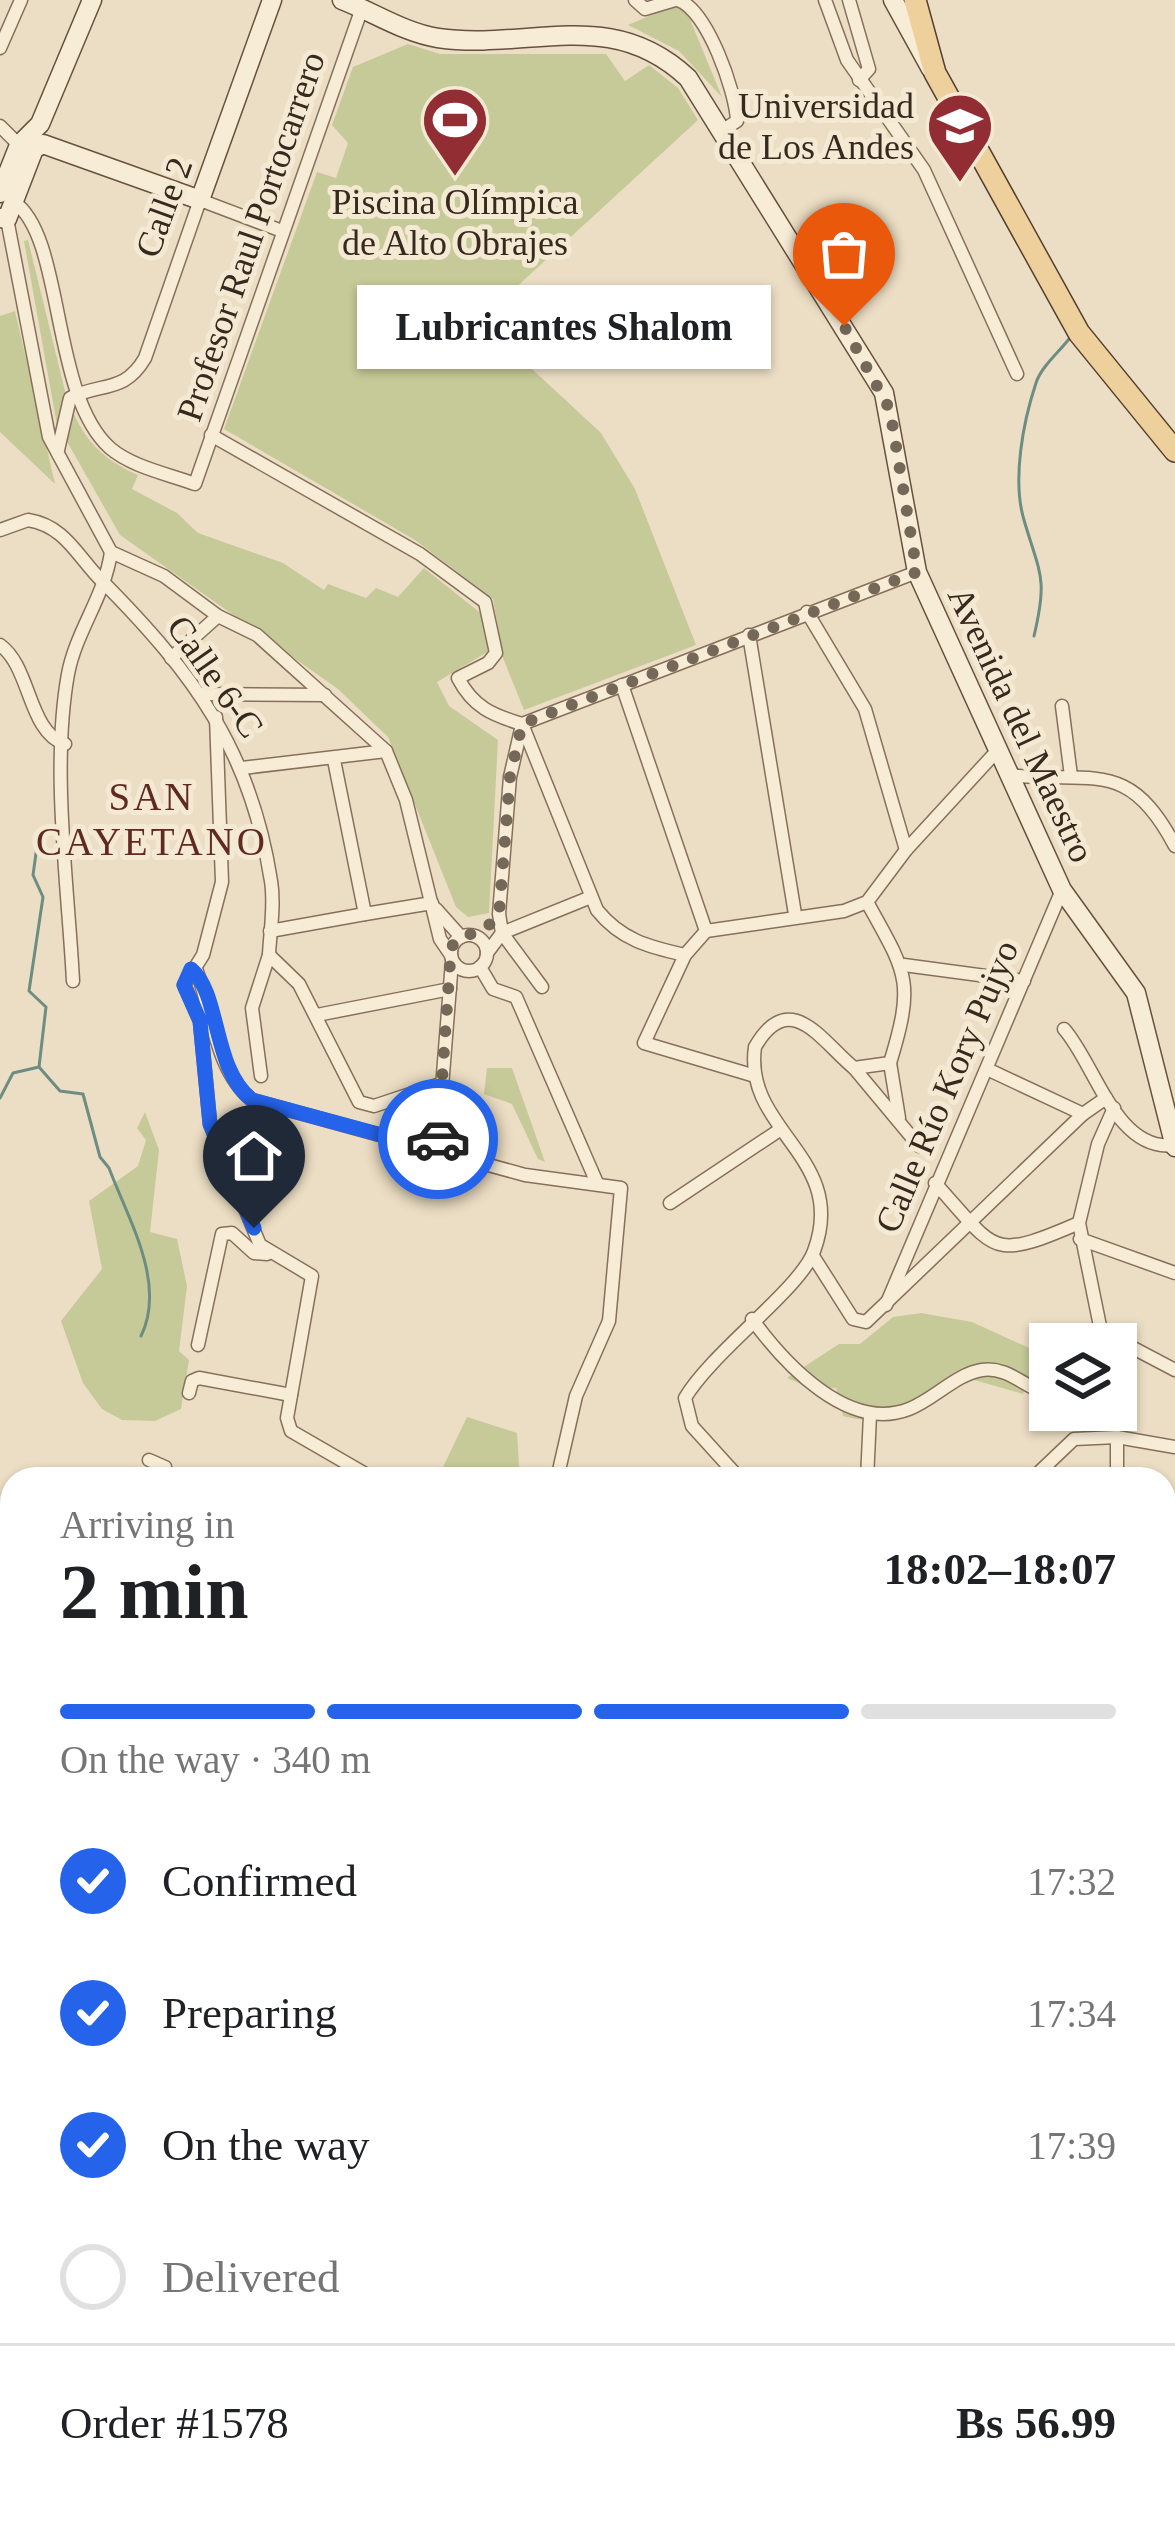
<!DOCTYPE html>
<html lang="en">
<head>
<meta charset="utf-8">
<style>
  :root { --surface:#fff; --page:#f6f6f6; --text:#202124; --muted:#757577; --line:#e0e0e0; --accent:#2563eb }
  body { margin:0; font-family:"Times New Roman",serif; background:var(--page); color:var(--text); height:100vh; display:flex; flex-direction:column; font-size:45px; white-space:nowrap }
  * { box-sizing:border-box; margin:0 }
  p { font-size:39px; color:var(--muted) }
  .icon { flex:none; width:66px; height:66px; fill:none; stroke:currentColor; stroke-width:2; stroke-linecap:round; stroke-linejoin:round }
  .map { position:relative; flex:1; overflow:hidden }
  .drawer { position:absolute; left:0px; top:1467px; width:1176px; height:1056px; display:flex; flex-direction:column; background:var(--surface); border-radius:36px 36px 0 0; box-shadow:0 3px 9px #0004 }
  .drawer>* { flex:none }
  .tools { position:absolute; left:1029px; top:1323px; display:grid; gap:24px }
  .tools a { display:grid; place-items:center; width:108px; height:108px; border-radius:0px; background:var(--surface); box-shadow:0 3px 9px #0004; font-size:60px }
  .pin { position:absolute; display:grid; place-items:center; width:102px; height:102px; color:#fff; margin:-123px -51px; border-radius:50% 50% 50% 0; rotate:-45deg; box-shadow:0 0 12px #0007 }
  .pin .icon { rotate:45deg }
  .courier { position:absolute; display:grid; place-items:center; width:120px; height:120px; margin:-60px; border:9px solid #2563eb; border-radius:50%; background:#fff; color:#222; box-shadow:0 3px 15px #0007 }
  .bubble { position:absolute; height:84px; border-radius:0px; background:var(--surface); box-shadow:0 3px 9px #0004; font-size:39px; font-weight:800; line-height:84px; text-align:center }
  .summary em { font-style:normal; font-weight:800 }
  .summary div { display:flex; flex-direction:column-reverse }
  .summary { display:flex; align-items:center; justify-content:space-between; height:204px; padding:0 60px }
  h1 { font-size:78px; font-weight:800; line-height:90px }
  .bar { display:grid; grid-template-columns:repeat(4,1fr); gap:18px 12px; align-content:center; height:144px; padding:0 60px }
  .bar i { height:15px; border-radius:9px; background:var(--line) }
  .bar .current { background:var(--accent) }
  .bar p { grid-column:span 4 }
  .line { display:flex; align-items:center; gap:30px; padding:0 60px; border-top:3px solid var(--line) }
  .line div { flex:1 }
  ol { padding:0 60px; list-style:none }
  li { display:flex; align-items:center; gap:36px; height:132px }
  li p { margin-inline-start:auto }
  li .icon { padding:12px; border-radius:50%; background:var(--accent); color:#fff; stroke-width:4 }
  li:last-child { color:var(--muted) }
  li i { width:66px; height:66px; border:6px solid var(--line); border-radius:50% }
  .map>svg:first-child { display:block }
</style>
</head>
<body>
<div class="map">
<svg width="1175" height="2523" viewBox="0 0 1175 2523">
  <rect width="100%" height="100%" fill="#ecdec4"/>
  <!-- green -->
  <g fill="#c6ca98">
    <path d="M 668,8 L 680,8 L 689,17 L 722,97 L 679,51 L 628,25 Z"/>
    <path d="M 408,44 L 440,54 L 606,54 L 625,81 L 649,65 L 678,88 L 698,120 L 487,314 L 531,368 L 601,433 L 635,489 L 696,645 L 524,710 L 503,658 L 493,599 L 415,540 L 224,429 L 317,172 L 336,178 L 348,143 L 332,125 L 353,67 Z"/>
    <path d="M 28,240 L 66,395 L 57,425 L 24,241 Z"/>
    <path d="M 15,311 L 55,484 L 0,432 L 0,316 Z"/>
    <path d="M 71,406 C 83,440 105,461 138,475 L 132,489 L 177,513 L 198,533 L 283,563 L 324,590 L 328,584 L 366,598 L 376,588 L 398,597 L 424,568 L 483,615 L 489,651 L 437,682 L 449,706 L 498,740 L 489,913 L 468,917 L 456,907 L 388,737 L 338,689 L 120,535 L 65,438 Z"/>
    <path d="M 487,1068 L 512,1068 L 545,1162 L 538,1159 L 512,1104 L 484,1094 Z"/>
    <path d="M 145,1112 L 159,1150 L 150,1232 L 177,1239 L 187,1286 L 179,1351 L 189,1360 L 181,1409 L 155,1421 L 122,1420 L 102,1409 L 83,1383 L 61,1321 L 102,1269 L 89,1201 L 138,1166 L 146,1140 L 137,1128 Z"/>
    <path d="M 921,1313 L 972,1322 L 1038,1352 L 1023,1394 L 971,1379 C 929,1400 891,1430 843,1416 L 836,1388 L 808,1387 L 787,1378 L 839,1344 L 860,1344 L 893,1317 Z"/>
    <path d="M 467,1417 L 517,1433 L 520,1479 L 426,1479 L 443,1467 Z"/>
    <path d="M 12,1541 L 12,1845 L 0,1843 L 0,1545 Z"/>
  </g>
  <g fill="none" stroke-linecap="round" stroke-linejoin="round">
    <!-- stream -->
    <g stroke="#6d8d83" stroke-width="3">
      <path d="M 1034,636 C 1048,577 1040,575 1024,520 C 1012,480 1023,422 1036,383 C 1041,367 1059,352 1069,339"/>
      <path d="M 39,1067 L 60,1091 L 83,1094 L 100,1157 L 109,1168 C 128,1219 167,1283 141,1336"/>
      <path d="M 0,1098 L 13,1073 L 39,1067 L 46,1007 L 29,991 L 43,897 L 33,875 L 37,846"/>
      <path d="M 0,1614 L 12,1680"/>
      <path d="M 0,1798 L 12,1778"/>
    </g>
    <!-- minor casing -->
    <g stroke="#86705b" stroke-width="15">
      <g id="minor">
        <path d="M 635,0 L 645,9 L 675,0"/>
        <path d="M 678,0 C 707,9 736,92 737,121 L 723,130"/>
        <path d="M 825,0 L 847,60 L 924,170 L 1017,374"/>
        <path d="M 849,0 L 869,69 L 859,80"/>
        <path d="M 0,48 L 21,0"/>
        <path d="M 0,126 L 19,145"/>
        <path d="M 14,202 C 65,237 50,394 110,448 C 132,467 168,474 195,484 L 362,8"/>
        <path d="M 7,219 L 49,437 L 111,552 L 164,576 L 218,616 L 257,635 L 386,751 L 406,800 L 440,939 L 451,955"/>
        <path d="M 211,435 L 420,554 L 485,602 L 496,653 L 488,663 L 458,678 C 473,707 492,715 522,724"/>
        <path d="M 58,450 L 70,398 C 101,382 124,394 145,358 L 200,200 L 282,231"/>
        <path d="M 0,530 L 28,520 C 66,526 78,558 103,582 C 194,674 251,751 271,881 C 275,905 270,932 269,955"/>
        <path d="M 807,612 L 865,709 L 906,850"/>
        <path d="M 749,635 L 795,914"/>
        <path d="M 0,645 C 31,667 28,732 65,744"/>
        <path d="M 171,658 L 218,616"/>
        <path d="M 622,685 L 706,931"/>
        <path d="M 201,694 L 325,695"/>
        <path d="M 1062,706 L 1071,776"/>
        <path d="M 216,717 L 222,882 L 203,955 L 184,985 L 200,1021 L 210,1124 L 260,1245 L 312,1276 L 287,1418 L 291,1431 L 374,1479"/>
        <path d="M 522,724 L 917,572"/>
        <path d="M 522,724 L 597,910 C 621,940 649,947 685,955"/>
        <path d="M 522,725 L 510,777 L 499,914 L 502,933 L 542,987"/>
        <path d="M 334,760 L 365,914 L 432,903"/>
        <path d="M 242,768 L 386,751"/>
        <path d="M 1008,775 C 1094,784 1128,757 1175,846"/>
        <path d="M 436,909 L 461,937"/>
        <path d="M 270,931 L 365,914"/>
        <path d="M 706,931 L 844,911 L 867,902 L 906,850 L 996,752"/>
        <path d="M 706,931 L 685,955 L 644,1043 L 755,1076"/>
        <circle cx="469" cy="953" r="18"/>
        <path d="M 487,953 L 502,933 L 591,897"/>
        <path d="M 904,965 L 1024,981"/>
        <path d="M 480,967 L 493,989 L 516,997 L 597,1183"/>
        <path d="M 196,969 C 212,1010 215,1071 252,1100 L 525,1175 L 621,1188 L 609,1321 L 576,1396 L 557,1479"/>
        <path d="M 73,981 C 68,885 51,768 68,674 C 76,631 105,596 111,552"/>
        <path d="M 317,1015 L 450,989"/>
        <path d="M 1064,1029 C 1094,1062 1116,1152 1173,1145"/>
        <path d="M 890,1063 L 899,1118"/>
        <path d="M 854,1068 L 919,1146"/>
        <path d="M 987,1069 L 1083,1114"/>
        <path d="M 261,1076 L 252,1008 L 269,955 L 299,984 L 359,1102 L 374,1106 L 440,1084"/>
        <path d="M 437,1150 L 452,961"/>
        <path d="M 935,1183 C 997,1251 989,1262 1079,1223"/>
        <path d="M 670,1203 L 781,1129"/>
        <path d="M 1080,1239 L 1175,1273"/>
        <path d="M 813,1256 L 853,1319 L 866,1322 L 1083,1114 L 1106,1098"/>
        <path d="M 886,1305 L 1062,890"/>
        <path d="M 752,1319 C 784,1363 848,1433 909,1409 C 933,1400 956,1374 982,1370 C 1009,1366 1026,1389 1050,1395"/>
        <path d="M 1101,1331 L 1079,1223 L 1098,1144 L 1114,1108"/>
        <path d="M 1101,1331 L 1175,1370"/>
        <path d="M 198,1345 L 222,1234 L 232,1233 L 254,1253 L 267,1254"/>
        <path d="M 189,1393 L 192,1381 L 199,1378 L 291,1395"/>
        <path d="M 149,1460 L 165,1467 L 166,1479"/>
        <path d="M 740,1479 L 692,1426 L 685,1398 C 712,1352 801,1288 814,1251 C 849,1157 743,1131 755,1047 C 790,986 823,1043 854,1068 L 890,1063 C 915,981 907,974 867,902"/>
        <path d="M 867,1479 L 870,1415"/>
        <path d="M 1032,1479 L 1074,1439 L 1117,1437 L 1175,1447"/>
        <path d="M 1117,1479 L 1117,1437"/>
        <path d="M 1164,1646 L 1175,1646"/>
        <path d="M 1164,1840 L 1175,1825"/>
        <path d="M 1164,1914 L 1175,1918"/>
        <path d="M 0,2014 L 12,2001"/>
        <path d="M 1164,2021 L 1175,2029"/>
        <path d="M 0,2114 L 12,2108"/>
        <path d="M 1164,2133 L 1164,2157"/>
        <path d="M 0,2260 L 12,2274"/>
        <path d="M 1164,2263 L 1175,2264"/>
        <path d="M 1164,2453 L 1175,2450"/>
        <path d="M 0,2461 L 12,2462"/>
        <path d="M 1164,2509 L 1175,2518"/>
        <path d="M 251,2511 L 266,2523"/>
        <path d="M 687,2511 L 688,2523"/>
        <path d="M 457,2512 L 479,2523"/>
        <path d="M 637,2523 L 646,2511"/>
        <path d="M 739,2523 L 739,2511"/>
        <path d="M 812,2523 L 813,2511"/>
        <path d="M 907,2523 L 907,2511"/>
        <path d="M 1003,2523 L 1004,2511"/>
        <path d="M 1065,2523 L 1074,2511"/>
      </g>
    </g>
    <!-- secondary casing -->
    <g stroke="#67513e" stroke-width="21">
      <g id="secondary">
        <path d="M 342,0 C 373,12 405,33 438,38 C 530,51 610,5 688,78 L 884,393 L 917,572 L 1062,890 L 1136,993 L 1175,1147"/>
        <path d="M 893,0 L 931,69"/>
        <path d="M 0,193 L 19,145 L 40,124 L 92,0"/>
        <path d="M 0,218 L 7,219 L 34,149 L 43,144 L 200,200 L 272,0"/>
        <path d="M 1164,2352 L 1175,2352"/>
        <path d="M 0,2439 L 12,2437"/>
      </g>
    </g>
    <!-- primary casing -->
    <g stroke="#533e2f" stroke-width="24">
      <path id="primary" d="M 915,0 L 935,73 L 1079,333 L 1175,451"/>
    </g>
    <!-- minor -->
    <use href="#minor" stroke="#f7ecd6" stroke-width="12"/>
    <!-- secondary -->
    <use href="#secondary" stroke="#f7ecd6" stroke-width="18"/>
    <!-- primary -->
    <use href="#primary" stroke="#eed09d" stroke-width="21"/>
  </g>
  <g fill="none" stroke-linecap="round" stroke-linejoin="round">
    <!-- done -->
    <path stroke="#766858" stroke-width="12" stroke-dasharray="0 21.6" d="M 438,1139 L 451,948 C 463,928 479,941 499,914 L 510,777 L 522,724 L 917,572 L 890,410 L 844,326"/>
    <!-- route -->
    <path stroke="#2563eb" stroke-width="15" d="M 254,1228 L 210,1124 L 200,1021 L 184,985 L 191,969 C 221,994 212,1069 252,1100 L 437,1150 L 438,1139"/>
  </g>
  <!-- icons -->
  <defs>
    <g id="stadium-pin" transform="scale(3.45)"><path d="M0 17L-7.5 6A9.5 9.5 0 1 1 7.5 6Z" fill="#922e33" stroke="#f4e9d3"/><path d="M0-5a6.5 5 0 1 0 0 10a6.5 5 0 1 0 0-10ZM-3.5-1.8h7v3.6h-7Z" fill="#fff"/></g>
    <g id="university-pin" transform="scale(3.45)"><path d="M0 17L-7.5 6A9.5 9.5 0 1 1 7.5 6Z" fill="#922e33" stroke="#f4e9d3"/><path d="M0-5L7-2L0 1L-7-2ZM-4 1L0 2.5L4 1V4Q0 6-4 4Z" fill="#fff"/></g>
  </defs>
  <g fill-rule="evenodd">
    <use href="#stadium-pin" x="455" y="120"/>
    <use href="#university-pin" x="960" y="126"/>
  </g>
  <g text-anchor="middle" stroke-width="10" stroke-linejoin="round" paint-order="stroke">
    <!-- poi labels -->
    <g font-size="36" fill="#36291e" stroke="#f4e9d3" text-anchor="end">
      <text x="914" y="118">Universidad<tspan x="914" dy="41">de Los Andes</tspan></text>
      <text x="455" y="214" text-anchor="middle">Piscina Olímpica<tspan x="455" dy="41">de Alto Obrajes</tspan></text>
    </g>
    <!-- street labels -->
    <g font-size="36" fill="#36291e" stroke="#f4e9d3">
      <text transform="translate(163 207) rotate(-70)" y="13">Calle 2</text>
      <text transform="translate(250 236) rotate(-71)" y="13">Profesor Raul Portocarrero</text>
      <text transform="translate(216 676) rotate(55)" y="13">Calle 6-C</text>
      <text transform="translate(1022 724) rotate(65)" y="13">Avenida del Maestro</text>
      <text transform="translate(946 1086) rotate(-67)" y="13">Calle Río Kory Pujyo</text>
    </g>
    <!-- neighbourhood labels -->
    <g font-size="39" letter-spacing="3" fill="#612a20" stroke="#f4e9d3">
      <text x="152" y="810">SAN<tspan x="152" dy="45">CAYETANO</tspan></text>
    </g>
  </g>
</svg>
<div class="tools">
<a><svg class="icon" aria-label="layers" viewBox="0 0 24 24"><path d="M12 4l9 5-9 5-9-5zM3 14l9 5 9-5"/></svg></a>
</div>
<div class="pin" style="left:844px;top:326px;background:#ea580c"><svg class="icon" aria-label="bag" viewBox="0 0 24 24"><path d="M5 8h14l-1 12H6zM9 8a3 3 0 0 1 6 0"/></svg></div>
<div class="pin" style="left:254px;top:1228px;background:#1f2937"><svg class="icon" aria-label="home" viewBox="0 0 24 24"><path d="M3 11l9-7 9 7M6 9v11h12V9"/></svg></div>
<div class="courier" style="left:438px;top:1139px"><svg class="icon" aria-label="car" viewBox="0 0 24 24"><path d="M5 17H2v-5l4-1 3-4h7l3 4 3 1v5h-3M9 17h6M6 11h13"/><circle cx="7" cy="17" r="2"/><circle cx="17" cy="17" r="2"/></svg></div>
<div class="bubble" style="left:357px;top:285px;width:414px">Lubricantes Shalom</div>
<section class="drawer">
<div class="summary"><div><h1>2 min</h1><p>Arriving in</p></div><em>18:02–18:07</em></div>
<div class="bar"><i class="current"></i><i class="current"></i><i class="current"></i><i></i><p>On the way · 340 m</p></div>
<ol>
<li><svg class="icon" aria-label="check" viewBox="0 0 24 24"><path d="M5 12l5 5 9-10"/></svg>Confirmed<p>17:32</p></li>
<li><svg class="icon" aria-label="check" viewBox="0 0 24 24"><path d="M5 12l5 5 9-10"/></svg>Preparing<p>17:34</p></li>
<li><svg class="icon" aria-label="check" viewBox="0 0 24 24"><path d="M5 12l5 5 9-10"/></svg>On the way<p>17:39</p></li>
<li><i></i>Delivered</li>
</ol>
<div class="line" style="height:156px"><div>Order #1578</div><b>Bs 56.99</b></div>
</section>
</div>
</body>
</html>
